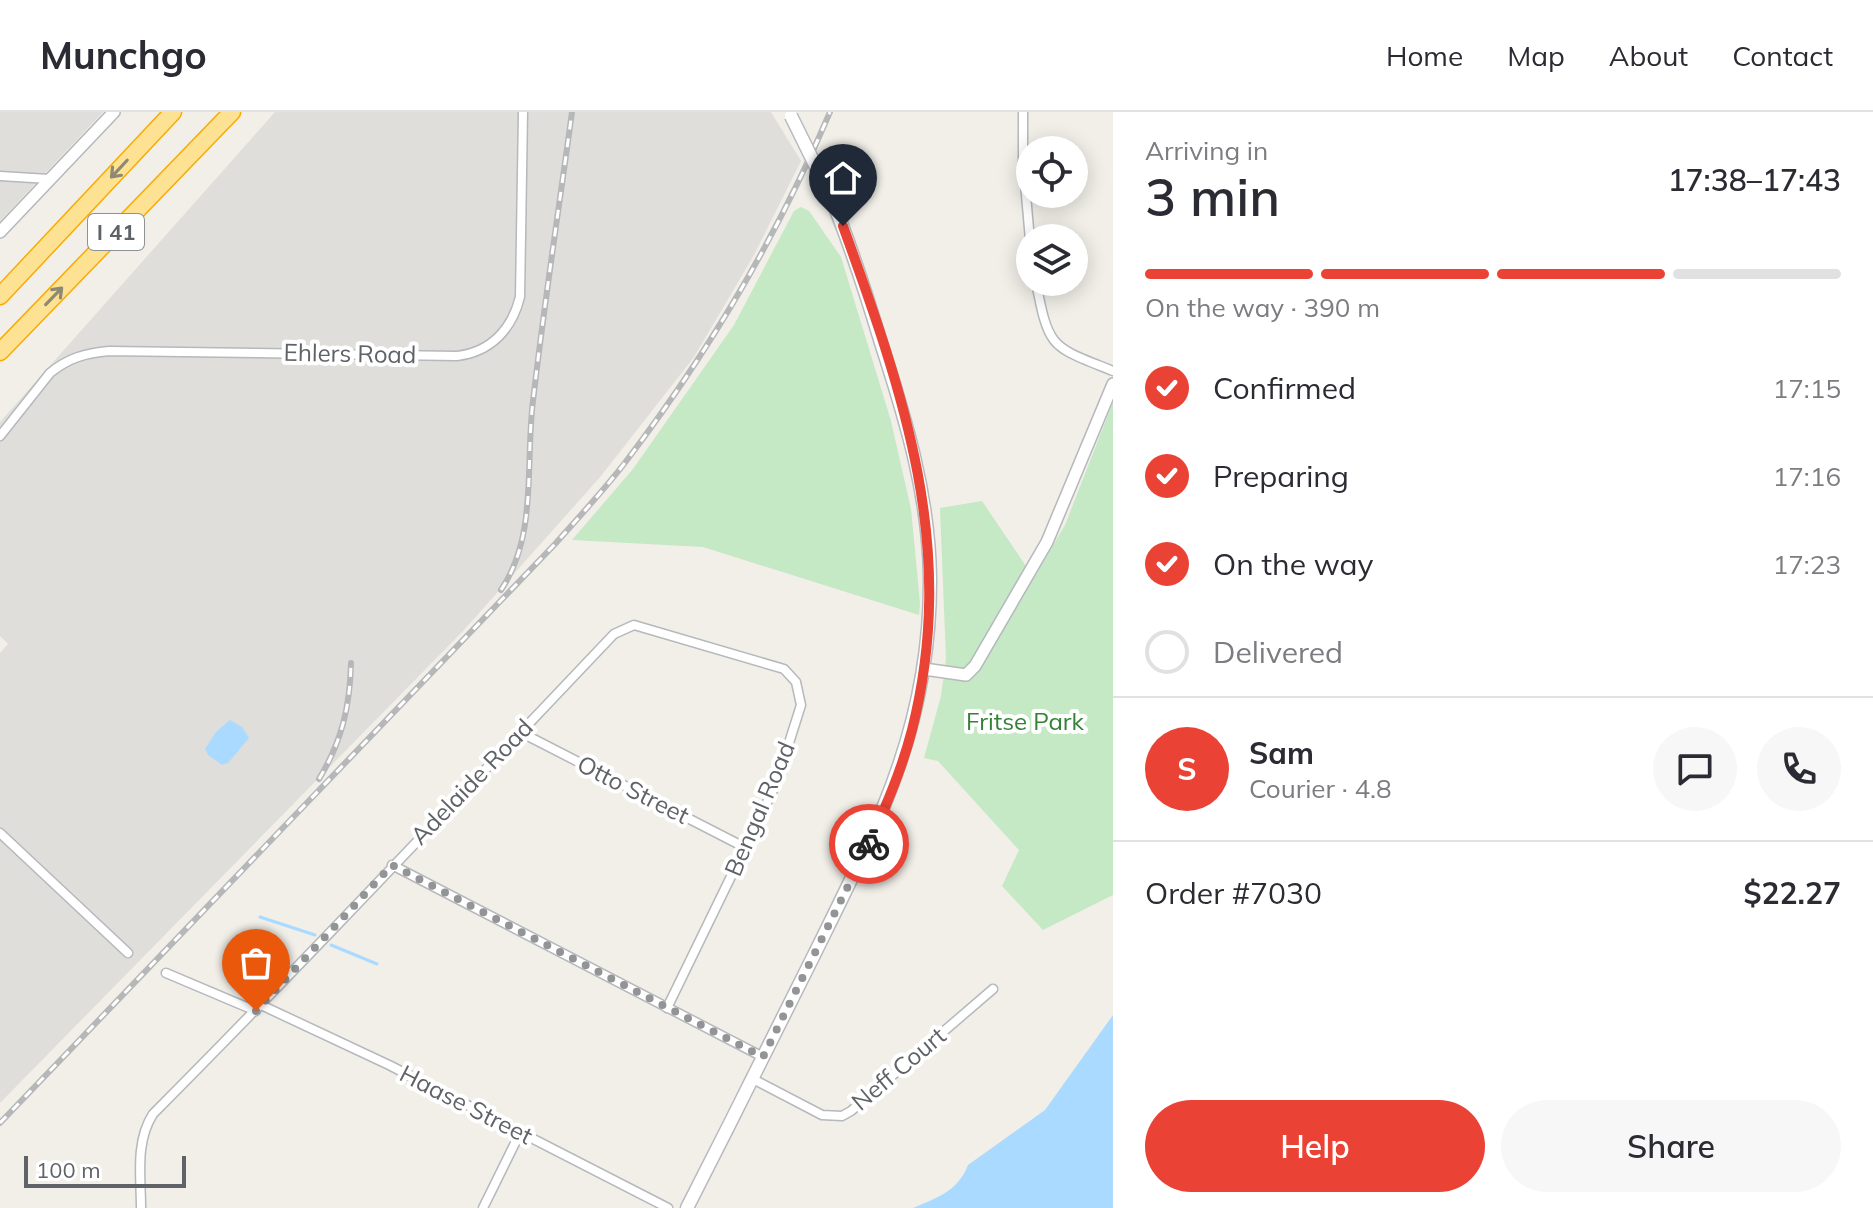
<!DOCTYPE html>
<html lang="en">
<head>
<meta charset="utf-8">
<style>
  :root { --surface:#fff; --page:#f7f7f7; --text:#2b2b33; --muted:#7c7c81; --line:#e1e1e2; --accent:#ea4335 }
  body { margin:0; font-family:Mulish,sans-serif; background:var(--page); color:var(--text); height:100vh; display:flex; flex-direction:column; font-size:30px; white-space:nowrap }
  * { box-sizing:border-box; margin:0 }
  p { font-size:26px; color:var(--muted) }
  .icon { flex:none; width:44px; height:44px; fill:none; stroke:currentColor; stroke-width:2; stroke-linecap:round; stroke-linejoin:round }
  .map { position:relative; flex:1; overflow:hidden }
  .sheet { display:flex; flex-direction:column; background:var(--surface); width:760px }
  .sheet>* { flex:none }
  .fabs { position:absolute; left:1016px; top:24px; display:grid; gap:16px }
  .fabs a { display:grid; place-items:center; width:72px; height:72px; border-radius:50%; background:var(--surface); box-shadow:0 4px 20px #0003; font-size:40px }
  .scale { position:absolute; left:24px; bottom:20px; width:162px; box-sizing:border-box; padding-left:8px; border:4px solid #5f6368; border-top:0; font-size:22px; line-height:28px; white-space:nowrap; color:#5f6368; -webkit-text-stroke:6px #fff; paint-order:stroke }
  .pin { position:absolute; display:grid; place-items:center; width:68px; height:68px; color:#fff; margin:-82px -34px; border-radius:50% 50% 50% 0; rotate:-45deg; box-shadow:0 0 8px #0007 }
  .pin .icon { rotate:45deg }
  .courier { position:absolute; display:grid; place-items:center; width:80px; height:80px; margin:-40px; border:6px solid #ea4335; border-radius:50%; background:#fff; color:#222; box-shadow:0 2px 10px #0007 }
  .headline em { font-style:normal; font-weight:600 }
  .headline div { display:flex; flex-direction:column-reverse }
  .headline { display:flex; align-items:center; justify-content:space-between; height:136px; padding:0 32px }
  h1 { font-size:52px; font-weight:600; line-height:60px }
  .bar { display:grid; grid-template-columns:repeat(4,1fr); gap:12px 8px; align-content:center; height:96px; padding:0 32px }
  .bar i { height:10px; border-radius:6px; background:var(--line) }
  .bar .on { background:var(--accent) }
  .bar p { grid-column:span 4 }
  .line { display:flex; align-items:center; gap:20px; padding:0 32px; border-top:2px solid var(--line) }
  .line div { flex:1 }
  .round { display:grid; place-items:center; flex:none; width:84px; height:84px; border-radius:42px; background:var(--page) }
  ol { padding:0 32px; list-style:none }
  li { display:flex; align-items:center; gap:24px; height:88px }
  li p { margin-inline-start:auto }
  li .icon { padding:8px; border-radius:50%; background:var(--accent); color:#fff; stroke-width:4 }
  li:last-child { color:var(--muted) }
  li i { width:44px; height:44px; border:4px solid var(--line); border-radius:50% }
  .action { display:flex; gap:16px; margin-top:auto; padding:16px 32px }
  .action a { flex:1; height:92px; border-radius:48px; background:var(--accent); color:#fff; font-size:32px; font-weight:600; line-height:92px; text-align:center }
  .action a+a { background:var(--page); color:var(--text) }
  header { display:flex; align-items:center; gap:48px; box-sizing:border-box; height:112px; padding:0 40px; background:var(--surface); border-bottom:2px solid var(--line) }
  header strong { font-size:38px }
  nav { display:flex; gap:44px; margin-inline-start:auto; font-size:28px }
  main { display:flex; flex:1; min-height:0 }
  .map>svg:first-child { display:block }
</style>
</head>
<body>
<header>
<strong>Munchgo</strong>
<nav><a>Home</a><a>Map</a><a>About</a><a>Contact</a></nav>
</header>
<main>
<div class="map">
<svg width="1113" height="1096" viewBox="0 0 1113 1096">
  <rect width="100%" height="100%" fill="#f1efe8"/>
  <!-- industrial -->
  <g fill="#e0deda">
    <path d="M 0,0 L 103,0 L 0,109 Z"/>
    <path d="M 275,0 L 771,0 L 801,49 L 754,143 L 694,245 L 601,364 L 464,518 L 0,991 L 0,541 L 8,532 L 0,524 L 0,310 Z"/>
  </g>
  <!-- green -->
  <g fill="#c5e8c5">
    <path d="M 801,95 L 809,99 L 841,145 L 891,309 L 911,397 L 920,491 L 919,503 L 703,435 L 572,428 L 633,357 L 734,213 L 794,99 Z"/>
    <path d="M 1113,290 L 1113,783 L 1043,818 L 1002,774 L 1019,738 L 938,649 L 924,646 L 941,584 L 946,547 L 940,396 L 982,389 L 1034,466 L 1065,413 Z"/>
  </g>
  <!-- water -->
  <g fill="#aadaff">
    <path d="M 230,608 L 242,615 L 249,626 L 228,651 L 222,653 L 208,643 L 205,637 L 216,620 Z"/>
    <path d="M 1113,903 L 1113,1096 L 913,1096 C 937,1086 958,1079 968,1053 L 1045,998 Z"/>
  </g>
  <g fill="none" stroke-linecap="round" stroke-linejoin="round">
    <!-- stream -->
    <g stroke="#aadaff" stroke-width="3">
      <path d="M 260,805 L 315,823"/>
      <path d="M 331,833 L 377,852"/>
    </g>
    <!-- minor casing -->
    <g stroke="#b5b8bc" stroke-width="11">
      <g id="minor">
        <path d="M 1023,0 L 1023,49 L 1030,128"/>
        <path d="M 0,64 L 49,67"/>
        <path d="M 1036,170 C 1049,238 1051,234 1113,259"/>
        <path d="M 0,324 L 50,261 C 68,246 86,241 109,239 L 457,244 C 491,240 512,217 520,185 L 523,0"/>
        <path d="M 520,620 L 746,736"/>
        <path d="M 0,721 L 128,841"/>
        <path d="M 392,753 L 763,945"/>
        <path d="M 166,861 L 256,899"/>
        <path d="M 261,893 L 389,953 L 668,1096"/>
        <path d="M 753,967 L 822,1003 L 842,1004 L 851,999 L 993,877"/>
        <path d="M 141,1096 C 141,1065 135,1030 153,1002 C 309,845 461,683 614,522 L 634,513 L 784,557 L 796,570 L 801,593 L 776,672 L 667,896"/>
        <path d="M 483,1096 L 520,1021"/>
      </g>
    </g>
    <!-- tertiary casing -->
    <g stroke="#b5b8bc" stroke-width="14">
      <g id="tertiary">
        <path d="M 0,120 L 114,0"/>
        <path d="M 924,557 L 966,563 L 975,554 L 1047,430 L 1113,272"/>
      </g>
    </g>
    <!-- secondary casing -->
    <g stroke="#b6babf" stroke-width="15">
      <path id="secondary" d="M 687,1096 C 730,1012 772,927 814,843 C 877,715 931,614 930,466 C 929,384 906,308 881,231 C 866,181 850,131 830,83"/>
    </g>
    <!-- motorway casing -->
    <g stroke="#f9ab00" stroke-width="19">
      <g id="motorway">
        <path d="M 0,184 L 173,0"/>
        <path d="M 0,240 L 232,0"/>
      </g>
    </g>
    <!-- minor -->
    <use href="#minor" stroke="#fff" stroke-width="8"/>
    <!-- tertiary -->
    <use href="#tertiary" stroke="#fff" stroke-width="11"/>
    <!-- secondary -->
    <use href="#secondary" stroke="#fff" stroke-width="12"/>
    <!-- motorway -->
    <use href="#motorway" stroke="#fde293" stroke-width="16"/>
    <!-- rail casing -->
    <g stroke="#b6b7b8" stroke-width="6">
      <g id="rail">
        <path d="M 501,478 C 538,423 525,352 533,289 C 544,193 559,96 572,0"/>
        <path d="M 319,667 C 342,629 350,594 351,551"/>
        <path d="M 0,1011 L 556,431 C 579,405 603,379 624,352 C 707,243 776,127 830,0"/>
      </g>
    </g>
    <!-- rail -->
    <use href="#rail" stroke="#fff" stroke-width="3" stroke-dasharray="9" stroke-linecap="butt"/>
    <!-- secondary-bridge casing -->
    <g stroke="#b6babf" stroke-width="15" stroke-linecap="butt">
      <path id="secondary-bridge" d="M 791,4 L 830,83"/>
    </g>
    <!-- secondary-bridge -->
    <use href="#secondary-bridge" stroke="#fff" stroke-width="12"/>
  </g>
  <!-- one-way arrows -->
  <defs><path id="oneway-shaft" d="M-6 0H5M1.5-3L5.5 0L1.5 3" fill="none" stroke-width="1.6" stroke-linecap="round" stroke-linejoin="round" transform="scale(2)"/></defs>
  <g stroke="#8e8975">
    <use href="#oneway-shaft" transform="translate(119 57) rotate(133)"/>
    <use href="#oneway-shaft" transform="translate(54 184) rotate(-46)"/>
  </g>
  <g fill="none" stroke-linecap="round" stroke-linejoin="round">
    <!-- done -->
    <path stroke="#929495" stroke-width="8" stroke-dasharray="0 14.4" d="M 256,899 L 392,753 L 763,945 L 869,732"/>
    <!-- route -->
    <path stroke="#ea4335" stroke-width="10" d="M 843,114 C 904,283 958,436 912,618 C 902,657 886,694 869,732"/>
  </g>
  <g text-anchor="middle" stroke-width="8" stroke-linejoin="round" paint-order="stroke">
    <!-- shield labels -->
    <rect fill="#fff" stroke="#8f9295" stroke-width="2" x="88" y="102" width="56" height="36" rx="6"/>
    <g font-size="22" font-weight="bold" fill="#5f6368">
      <text x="116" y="128">I 41</text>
    </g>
    <!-- street labels -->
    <g font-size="24" fill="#5f6368" stroke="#fff">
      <text transform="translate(350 242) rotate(1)" y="8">Ehlers Road</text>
      <text transform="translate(472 670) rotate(-46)" y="8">Adelaide Road</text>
      <text transform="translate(633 678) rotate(27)" y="8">Otto Street</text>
      <text transform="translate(760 697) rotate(-67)" y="8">Bengal Road</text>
      <text transform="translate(899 957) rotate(-40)" y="8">Neff Court</text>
      <text transform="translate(466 993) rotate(27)" y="8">Haase Street</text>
    </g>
    <!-- park labels -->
    <g font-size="24" fill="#348238" stroke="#fff">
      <text x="1025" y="618">Fritse Park</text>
    </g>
  </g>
</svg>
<div class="fabs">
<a><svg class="icon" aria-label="locate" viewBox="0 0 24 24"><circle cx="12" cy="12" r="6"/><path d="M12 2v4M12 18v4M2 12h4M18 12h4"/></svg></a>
<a><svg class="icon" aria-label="layers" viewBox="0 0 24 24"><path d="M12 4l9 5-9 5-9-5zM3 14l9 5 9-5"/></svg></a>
</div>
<div class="scale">100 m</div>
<div class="pin" style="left:256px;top:899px;background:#ea580c"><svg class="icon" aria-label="bag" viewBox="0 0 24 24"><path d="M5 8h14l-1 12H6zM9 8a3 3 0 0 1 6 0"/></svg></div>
<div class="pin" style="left:843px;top:114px;background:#1f2937"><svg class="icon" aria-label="home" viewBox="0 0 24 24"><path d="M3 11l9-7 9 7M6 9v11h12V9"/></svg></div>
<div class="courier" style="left:869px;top:732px"><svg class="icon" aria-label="bike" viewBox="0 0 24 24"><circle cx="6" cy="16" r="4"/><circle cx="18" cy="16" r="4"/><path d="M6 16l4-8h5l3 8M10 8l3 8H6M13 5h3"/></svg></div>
</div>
<section class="sheet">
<div class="headline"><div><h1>3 min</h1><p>Arriving in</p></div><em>17:38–17:43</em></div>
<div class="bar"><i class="on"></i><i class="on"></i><i class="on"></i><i></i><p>On the way · 390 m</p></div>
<ol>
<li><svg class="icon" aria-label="check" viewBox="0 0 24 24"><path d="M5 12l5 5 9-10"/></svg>Confirmed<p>17:15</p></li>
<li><svg class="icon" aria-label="check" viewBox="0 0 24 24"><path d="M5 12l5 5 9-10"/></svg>Preparing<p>17:16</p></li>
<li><svg class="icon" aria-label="check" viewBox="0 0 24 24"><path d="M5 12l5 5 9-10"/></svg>On the way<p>17:23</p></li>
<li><i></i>Delivered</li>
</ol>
<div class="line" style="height:144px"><b class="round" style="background:var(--accent);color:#fff">S</b><div><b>Sam</b><p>Courier · 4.8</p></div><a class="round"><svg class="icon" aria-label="chat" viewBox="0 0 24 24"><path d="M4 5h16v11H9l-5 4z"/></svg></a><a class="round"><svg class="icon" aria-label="phone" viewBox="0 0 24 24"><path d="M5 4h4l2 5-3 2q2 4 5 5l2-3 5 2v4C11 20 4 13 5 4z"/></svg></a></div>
<div class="line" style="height:104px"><div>Order #7030</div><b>$22.27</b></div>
<div class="action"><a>Help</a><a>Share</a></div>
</section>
</main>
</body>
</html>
